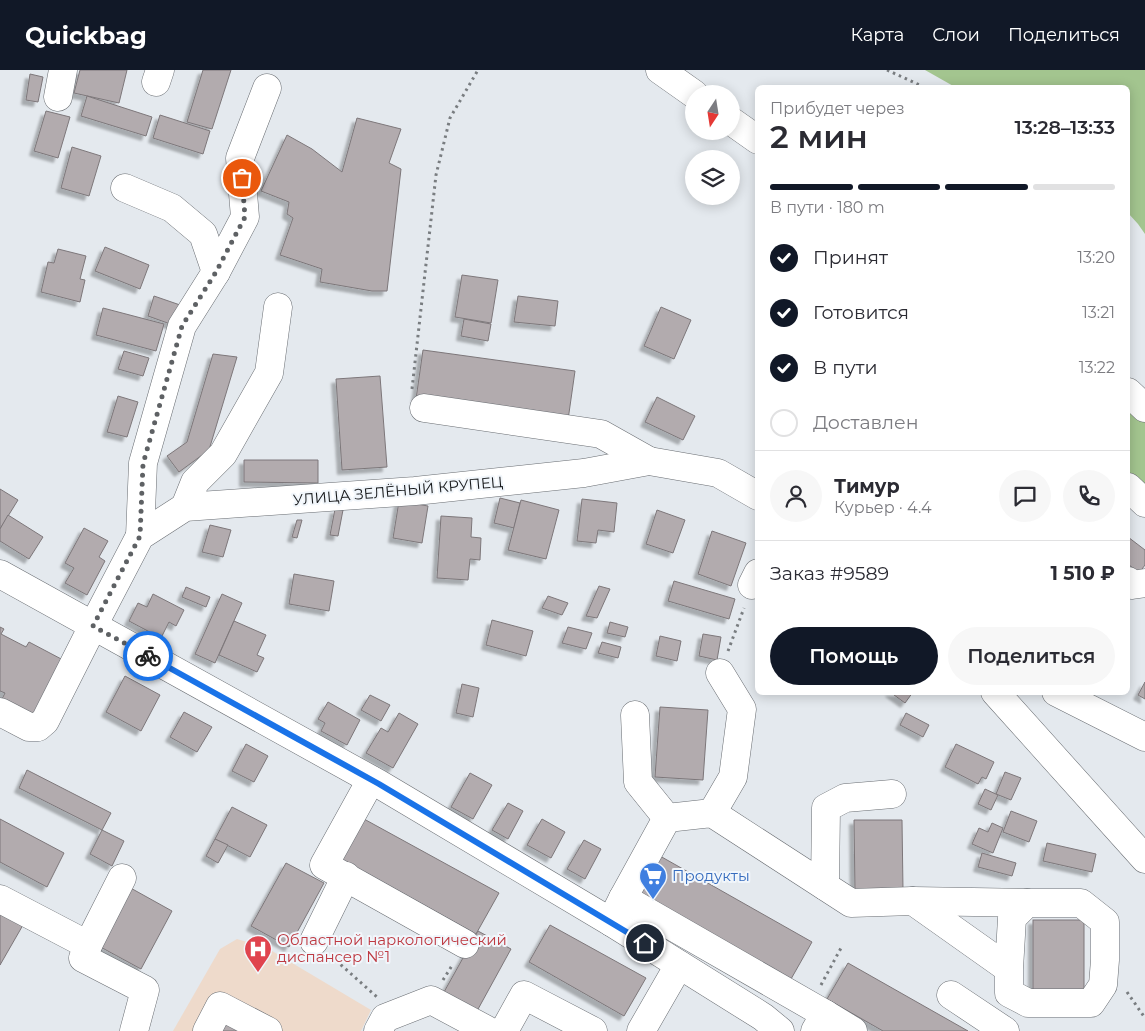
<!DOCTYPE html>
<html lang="ru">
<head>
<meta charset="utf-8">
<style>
  :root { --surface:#fff; --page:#f7f7f7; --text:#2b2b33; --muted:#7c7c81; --line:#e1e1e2; --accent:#111827 }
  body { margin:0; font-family:Montserrat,sans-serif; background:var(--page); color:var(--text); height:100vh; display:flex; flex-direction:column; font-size:19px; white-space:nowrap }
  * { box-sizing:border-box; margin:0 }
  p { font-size:16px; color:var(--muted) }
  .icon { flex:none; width:28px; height:28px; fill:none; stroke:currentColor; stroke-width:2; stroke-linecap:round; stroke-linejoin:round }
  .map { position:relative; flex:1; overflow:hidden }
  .drawer { position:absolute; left:755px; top:15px; width:375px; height:610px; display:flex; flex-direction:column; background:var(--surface); border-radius:8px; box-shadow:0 2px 12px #0003 }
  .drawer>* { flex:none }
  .needle { width:32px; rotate:192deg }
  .fabs { position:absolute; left:685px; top:15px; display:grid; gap:10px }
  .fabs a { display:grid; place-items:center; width:55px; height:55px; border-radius:50%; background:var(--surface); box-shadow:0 2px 12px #0003; font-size:25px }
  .pin { position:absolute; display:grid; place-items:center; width:42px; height:42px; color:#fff; margin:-21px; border:2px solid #fff; border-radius:50%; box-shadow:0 1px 5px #0007 }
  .courier { position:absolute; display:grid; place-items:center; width:50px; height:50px; margin:-25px; border:4px solid #1a73e8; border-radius:50%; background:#fff; color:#222; box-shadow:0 1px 6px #0007 }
  .head em { font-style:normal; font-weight:600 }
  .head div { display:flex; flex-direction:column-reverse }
  .head { display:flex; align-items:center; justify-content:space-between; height:85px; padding:0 15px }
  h1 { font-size:32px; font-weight:600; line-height:38px }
  .bar { display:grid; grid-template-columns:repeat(4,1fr); gap:8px 5px; align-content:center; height:60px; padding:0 15px }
  .bar i { height:6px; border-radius:4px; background:var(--line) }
  .bar .active { background:var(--accent) }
  .bar p { grid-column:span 4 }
  .line { display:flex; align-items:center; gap:12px; padding:0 15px; border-top:1px solid var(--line) }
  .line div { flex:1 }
  .round { display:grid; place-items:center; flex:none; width:52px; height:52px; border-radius:26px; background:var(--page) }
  ol { padding:0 15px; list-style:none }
  li { display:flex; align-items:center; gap:15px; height:55px }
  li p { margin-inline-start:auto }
  li .icon { padding:5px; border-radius:50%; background:var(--accent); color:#fff; stroke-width:4 }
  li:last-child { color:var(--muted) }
  li i { width:28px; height:28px; border:2px solid var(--line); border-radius:50% }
  .action { display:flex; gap:10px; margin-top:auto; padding:10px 15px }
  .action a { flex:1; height:58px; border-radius:30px; background:var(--accent); color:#fff; font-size:20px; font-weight:600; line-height:58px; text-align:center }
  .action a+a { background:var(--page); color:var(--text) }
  header { display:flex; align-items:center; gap:30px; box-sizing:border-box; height:70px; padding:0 25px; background:var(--accent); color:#fff }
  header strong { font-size:24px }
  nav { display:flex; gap:28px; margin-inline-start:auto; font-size:18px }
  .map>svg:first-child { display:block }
</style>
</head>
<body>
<header>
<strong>Quickbag</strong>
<nav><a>Карта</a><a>Слои</a><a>Поделиться</a></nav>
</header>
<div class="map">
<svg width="1145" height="961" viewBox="0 0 1145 961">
  <defs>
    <filter id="shadow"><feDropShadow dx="-4.5" dy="4.5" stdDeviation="1" flood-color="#0004"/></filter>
  </defs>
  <rect width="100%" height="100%" fill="#e4e9ee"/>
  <!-- medical -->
  <path fill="#eedacb" d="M 237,869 L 267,878 L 371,940 L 361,961 L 173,961 L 220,879 Z"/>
  <!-- green -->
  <g fill="#a3c58f">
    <path d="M 925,0 L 1145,0 L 1145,164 L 1138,154 L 1128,143 L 1128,18 L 955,17 Z"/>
    <path d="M 1128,336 L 1145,352 L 1145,421 L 1128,404 Z"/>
  </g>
  <!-- building -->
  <g fill="#b2abae" stroke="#7d777a" filter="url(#shadow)">
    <path d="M 80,0 L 127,0 L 119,33 L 74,23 Z"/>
    <path d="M 203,0 L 231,0 L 212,59 L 187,52 Z"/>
    <path d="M 30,4 L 43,7 L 38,32 L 26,30 Z"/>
    <path d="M 87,26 L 152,47 L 146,66 L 81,46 Z"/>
    <path d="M 46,41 L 70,47 L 58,88 L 34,81 Z"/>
    <path d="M 160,45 L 210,61 L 203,84 L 153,68 Z"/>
    <path d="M 357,48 L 401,59 L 389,93 L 401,99 L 387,221 L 372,221 L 320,212 L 322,199 L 280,185 L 293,148 L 287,144 L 289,132 L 261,121 L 287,65 L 312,79 L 342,102 Z"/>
    <path d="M 72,77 L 101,86 L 89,126 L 61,118 Z"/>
    <path d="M 105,177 L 149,195 L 140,219 L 95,201 Z"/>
    <path d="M 58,179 L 86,186 L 80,209 L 85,210 L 80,232 L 41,222 L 48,192 L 54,193 Z"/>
    <path d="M 462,205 L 498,210 L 491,253 L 455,247 Z"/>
    <path d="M 154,226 L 183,236 L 176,256 L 148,246 Z"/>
    <path d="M 518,226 L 558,231 L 555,256 L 514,252 Z"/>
    <path d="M 661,237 L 691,250 L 674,289 L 644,276 Z"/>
    <path d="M 103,238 L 164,254 L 156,281 L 96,265 Z"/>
    <path d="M 464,249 L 491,254 L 488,271 L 461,266 Z"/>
    <path d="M 423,280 L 575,301 L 568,350 L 416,329 Z"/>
    <path d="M 124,281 L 149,288 L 143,306 L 118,299 Z"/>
    <path d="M 213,284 L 237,287 L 209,380 L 179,402 L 167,386 L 187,372 Z"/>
    <path d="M 380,306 L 387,397 L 342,400 L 336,309 Z"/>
    <path d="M 118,326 L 138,332 L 127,367 L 107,362 Z"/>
    <path d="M 657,327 L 695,346 L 683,370 L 645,352 Z"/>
    <path d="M 244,390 L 318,390 L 318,413 L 244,412 Z"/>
    <path d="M 0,419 L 18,430 L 0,459 Z"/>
    <path d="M 500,428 L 520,433 L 514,458 L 494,453 Z"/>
    <path d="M 582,429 L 617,433 L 614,462 L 598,460 L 596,473 L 577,471 Z"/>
    <path d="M 521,430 L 559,440 L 546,489 L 508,480 Z"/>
    <path d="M 399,431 L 428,436 L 422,473 L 393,468 Z"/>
    <path d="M 335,439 L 343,440 L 338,466 L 330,465 Z"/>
    <path d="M 657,440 L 685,450 L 673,483 L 646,474 Z"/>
    <path d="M 8,445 L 43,467 L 29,489 L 0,471 L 0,459 Z"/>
    <path d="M 441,446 L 472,448 L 471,467 L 481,468 L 480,490 L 470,489 L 468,510 L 437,508 Z"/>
    <path d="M 297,450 L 302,450 L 297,468 L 292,467 Z"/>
    <path d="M 210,455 L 231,460 L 223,487 L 202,482 Z"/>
    <path d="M 84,458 L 108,471 L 99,487 L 105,491 L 87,525 L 65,513 L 74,498 L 65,493 Z"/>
    <path d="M 712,461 L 746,473 L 731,516 L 698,504 Z"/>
    <path d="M 1128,467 L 1145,480 L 1145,495 L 1139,503 L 1128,494 Z"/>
    <path d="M 294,504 L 334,511 L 329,541 L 289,534 Z"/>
    <path d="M 674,511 L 735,529 L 729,549 L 668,531 Z"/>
    <path d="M 599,516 L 610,519 L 597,548 L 586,546 Z"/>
    <path d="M 186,517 L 210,527 L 206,537 L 182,527 Z"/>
    <path d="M 153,524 L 184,540 L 176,556 L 169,552 L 161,568 L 129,551 L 138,533 L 147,537 Z"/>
    <path d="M 222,524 L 242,533 L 215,593 L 195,584 Z"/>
    <path d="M 548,526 L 568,533 L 562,545 L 542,538 Z"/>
    <path d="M 492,550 L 533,561 L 526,586 L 486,575 Z"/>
    <path d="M 234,551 L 266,565 L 257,585 L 264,588 L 257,602 L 219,585 Z"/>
    <path d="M 610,552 L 628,557 L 625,567 L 607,563 Z"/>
    <path d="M 0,557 L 4,559 L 1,564 L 26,577 L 29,572 L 65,591 L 35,647 L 2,629 L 5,623 L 0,621 Z"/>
    <path d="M 568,557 L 592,563 L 586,579 L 562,573 Z"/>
    <path d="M 703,564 L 721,567 L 717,590 L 699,586 Z"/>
    <path d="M 660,566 L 681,571 L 677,591 L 656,586 Z"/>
    <path d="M 602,572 L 621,577 L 618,588 L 598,583 Z"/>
    <path d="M 125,606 L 160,625 L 141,661 L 106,642 Z"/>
    <path d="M 1145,612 L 1145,629 L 1138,625 Z"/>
    <path d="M 462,614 L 479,618 L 473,647 L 456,643 Z"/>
    <path d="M 890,622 L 913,622 L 905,633 Z"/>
    <path d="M 370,625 L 390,635 L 381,651 L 361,640 Z"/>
    <path d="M 328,632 L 360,650 L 347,675 L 321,661 L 325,653 L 318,649 Z"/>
    <path d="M 660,637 L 708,640 L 703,710 L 655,707 Z"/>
    <path d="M 184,642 L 212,657 L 197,682 L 170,667 Z"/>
    <path d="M 399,643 L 418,654 L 393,698 L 366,683 L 381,658 L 388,662 Z"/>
    <path d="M 906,643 L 929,655 L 923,667 L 900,655 Z"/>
    <path d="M 246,674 L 268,686 L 254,712 L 232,701 Z"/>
    <path d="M 956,674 L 994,692 L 986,709 L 982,707 L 978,714 L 945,697 Z"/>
    <path d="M 27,700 L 111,743 L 102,760 L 19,718 Z"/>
    <path d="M 1005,702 L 1021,708 L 1011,730 L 996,724 Z"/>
    <path d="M 470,703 L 492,715 L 473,749 L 451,737 Z"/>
    <path d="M 985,719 L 998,725 L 991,740 L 978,734 Z"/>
    <path d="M 508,733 L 523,741 L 508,769 L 492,760 Z"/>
    <path d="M 232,737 L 267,755 L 250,787 L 215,769 Z"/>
    <path d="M 1011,741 L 1037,751 L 1029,772 L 1003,762 Z"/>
    <path d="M 0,749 L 64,783 L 47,817 L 0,792 Z"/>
    <path d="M 364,749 L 499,823 L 476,864 L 341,789 Z"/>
    <path d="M 542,749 L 565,762 L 551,788 L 527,775 Z"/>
    <path d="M 854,750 L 902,750 L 903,820 L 855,821 Z"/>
    <path d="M 992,753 L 1003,758 L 993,783 L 972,774 L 979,758 L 988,762 Z"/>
    <path d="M 102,760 L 124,771 L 112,796 L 90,784 Z"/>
    <path d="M 215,769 L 228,775 L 218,793 L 206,786 Z"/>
    <path d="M 584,770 L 601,779 L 585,809 L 567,799 Z"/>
    <path d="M 1047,773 L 1096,784 L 1092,802 L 1043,791 Z"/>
    <path d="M 982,783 L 1016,793 L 1012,806 L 978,797 Z"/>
    <path d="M 660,786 L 812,872 L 791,909 L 640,822 Z"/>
    <path d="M 286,793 L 324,813 L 289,877 L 251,856 Z"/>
    <path d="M 127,816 L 172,841 L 141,899 L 95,874 Z"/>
    <path d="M 0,842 L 23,855 L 0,895 Z"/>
    <rect x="1033" y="850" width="51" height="70"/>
    <path d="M 550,855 L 646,908 L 624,946 L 529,892 Z"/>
    <path d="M 478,861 L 511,879 L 477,941 L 444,922 Z"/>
    <path d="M 848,893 L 968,961 L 883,961 L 827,929 Z"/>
    <path d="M 222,952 L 240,961 L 217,961 Z"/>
  </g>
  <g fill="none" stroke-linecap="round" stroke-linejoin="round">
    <!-- minor casing -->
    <g stroke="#696d72" stroke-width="29">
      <g id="minor">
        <path d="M 660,0 L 694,24"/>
        <path d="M 156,12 L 160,0"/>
        <path d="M 58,27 L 63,0"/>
        <path d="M 731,51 L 758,70"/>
        <path d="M 125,118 L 172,138 L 203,164 L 216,202"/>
        <path d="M 1128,322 L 1145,338"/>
        <path d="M 424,338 L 601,364 L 649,391"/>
        <path d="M 1128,417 L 1145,433"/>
        <path d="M 185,437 L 195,412 L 223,384 L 269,303 L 278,237"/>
        <path d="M 140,466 L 143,393 L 182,256 L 216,202 L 245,147 L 240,88 L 267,18"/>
        <path d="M 0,504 L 379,714 L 611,852 L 763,947 L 780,961"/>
        <path d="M 1128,511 L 1132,515 L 1145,513"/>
        <path d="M 752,515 L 758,503"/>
        <path d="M 995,622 L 1145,789"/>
        <path d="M 1056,622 L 1145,667"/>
        <path d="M 0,642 L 29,657 L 38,657 L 45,651 L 93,556 L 140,466 L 185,437 L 415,421 L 584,403 L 649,391 L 718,403 L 758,426"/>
        <path d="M 635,645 L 638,712 L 667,748"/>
        <path d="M 371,710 L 324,795 L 465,874"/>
        <path d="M 712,743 L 733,707 L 742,639 L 720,603"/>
        <path d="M 825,816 L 826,738 L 845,728 L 892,724"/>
        <path d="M 623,828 L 825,944 L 815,961"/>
        <path d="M 0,829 L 88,875 L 122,808"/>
        <path d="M 913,831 L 1027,833"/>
        <path d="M 611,852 L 623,828 L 667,748 L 712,743 L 851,833 L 913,831 L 1009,899 L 1009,923 L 1028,933 L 1091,933 L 1103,915 L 1105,890 L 1105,852 L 1081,833 L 1027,833 L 1012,848 L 1009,899"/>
        <path d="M 314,871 L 346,806"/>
        <path d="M 88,875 L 83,888 L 145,920 L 134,961"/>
        <path d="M 951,925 L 1005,961"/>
        <path d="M 825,944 L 853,961"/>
        <path d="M 207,961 L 220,936 L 268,961"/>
        <path d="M 378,961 L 385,948 L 431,930 L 489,961"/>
        <path d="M 504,961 L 524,925 L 593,961"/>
        <path d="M 641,961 L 679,895"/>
      </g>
    </g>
    <!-- path -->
    <g stroke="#797d80" stroke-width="3" stroke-dasharray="2.5 4" stroke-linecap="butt">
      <path d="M 887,0 L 926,18"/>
      <path d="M 412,319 L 436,105 L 450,48 L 478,0"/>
      <path d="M 728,581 L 744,538"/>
      <path d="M 331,886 L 377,927"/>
      <path d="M 443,910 L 453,894"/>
      <path d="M 821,915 L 841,878"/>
      <path d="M 1127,922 L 1145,948"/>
    </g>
    <!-- minor -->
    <use href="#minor" stroke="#fff" stroke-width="28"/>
  </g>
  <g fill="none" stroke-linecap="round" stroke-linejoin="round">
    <!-- done -->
    <path stroke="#5e6164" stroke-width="5" stroke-dasharray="0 9" d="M 148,586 L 93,556 L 140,466 L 143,394 L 182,256 L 216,202 L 245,147 L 242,108"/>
    <!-- route -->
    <path stroke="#1a73e8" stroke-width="6" d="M 148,586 L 379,714 L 645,873"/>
  </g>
  <!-- icons -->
  <defs>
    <g id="supermarket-pin" transform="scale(1.4375)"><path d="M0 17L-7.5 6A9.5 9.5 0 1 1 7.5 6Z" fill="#3f7fe0" stroke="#f1f6fb"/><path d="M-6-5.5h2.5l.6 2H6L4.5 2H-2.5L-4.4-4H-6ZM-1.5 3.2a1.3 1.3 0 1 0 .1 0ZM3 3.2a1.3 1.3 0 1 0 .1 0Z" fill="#fff"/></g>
    <g id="hospital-pin" transform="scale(1.4375)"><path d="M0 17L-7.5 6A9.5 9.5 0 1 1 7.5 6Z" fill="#e0444e" stroke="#f1f6fb"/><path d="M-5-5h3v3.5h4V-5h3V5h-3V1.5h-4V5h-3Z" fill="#fff"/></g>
  </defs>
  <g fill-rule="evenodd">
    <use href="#supermarket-pin" x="653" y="806"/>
    <use href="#hospital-pin" x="258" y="879"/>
  </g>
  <g text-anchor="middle" stroke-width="4" stroke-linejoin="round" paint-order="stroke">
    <!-- street labels -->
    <g font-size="15" fill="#16181a" stroke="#f1f6fb">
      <text transform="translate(398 421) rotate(-5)" y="5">УЛИЦА ЗЕЛЁНЫЙ КРУПЕЦ</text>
    </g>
    <!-- shop labels -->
    <g font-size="15" fill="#366cbe" stroke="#f1f6fb" text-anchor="start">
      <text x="672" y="811">Продукты</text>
    </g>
    <!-- health labels -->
    <g font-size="15" fill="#be3a42" stroke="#f1f6fb" text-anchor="start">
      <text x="277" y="875">Областной наркологический<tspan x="277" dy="17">диспансер №1</tspan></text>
    </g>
  </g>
</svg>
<div class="fabs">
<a><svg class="needle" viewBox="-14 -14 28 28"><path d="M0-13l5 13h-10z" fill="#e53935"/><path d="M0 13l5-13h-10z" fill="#7c7c81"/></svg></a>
<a><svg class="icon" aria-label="layers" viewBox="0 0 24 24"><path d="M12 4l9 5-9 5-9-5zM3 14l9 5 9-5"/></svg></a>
</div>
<div class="pin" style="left:242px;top:108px;background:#ea580c"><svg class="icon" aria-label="bag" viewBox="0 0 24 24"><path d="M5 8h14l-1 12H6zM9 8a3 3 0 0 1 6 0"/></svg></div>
<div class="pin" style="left:645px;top:873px;background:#1f2937"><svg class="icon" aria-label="home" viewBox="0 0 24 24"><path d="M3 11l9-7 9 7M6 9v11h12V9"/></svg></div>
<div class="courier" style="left:148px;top:586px"><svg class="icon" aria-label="bike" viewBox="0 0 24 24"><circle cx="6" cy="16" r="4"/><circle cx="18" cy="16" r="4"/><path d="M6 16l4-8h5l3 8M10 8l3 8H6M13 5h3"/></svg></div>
<section class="drawer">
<div class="head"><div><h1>2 мин</h1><p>Прибудет через</p></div><em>13:28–13:33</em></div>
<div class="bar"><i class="active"></i><i class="active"></i><i class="active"></i><i></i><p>В пути · 180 m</p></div>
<ol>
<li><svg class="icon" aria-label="check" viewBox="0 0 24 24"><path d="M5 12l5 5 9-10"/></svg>Принят<p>13:20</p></li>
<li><svg class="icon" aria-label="check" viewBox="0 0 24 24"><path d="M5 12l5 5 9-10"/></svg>Готовится<p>13:21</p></li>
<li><svg class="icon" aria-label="check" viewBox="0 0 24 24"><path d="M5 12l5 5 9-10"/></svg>В пути<p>13:22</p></li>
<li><i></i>Доставлен</li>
</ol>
<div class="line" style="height:90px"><a class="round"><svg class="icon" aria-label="person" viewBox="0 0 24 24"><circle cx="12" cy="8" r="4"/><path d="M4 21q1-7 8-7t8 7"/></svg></a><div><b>Тимур</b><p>Курьер · 4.4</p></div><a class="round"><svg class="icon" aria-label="chat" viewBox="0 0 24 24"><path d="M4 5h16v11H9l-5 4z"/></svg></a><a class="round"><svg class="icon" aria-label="phone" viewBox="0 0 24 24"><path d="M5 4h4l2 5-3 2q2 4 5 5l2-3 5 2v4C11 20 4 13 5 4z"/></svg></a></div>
<div class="line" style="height:65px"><div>Заказ #9589</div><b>1 510 ₽</b></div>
<div class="action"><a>Помощь</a><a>Поделиться</a></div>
</section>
</div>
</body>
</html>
